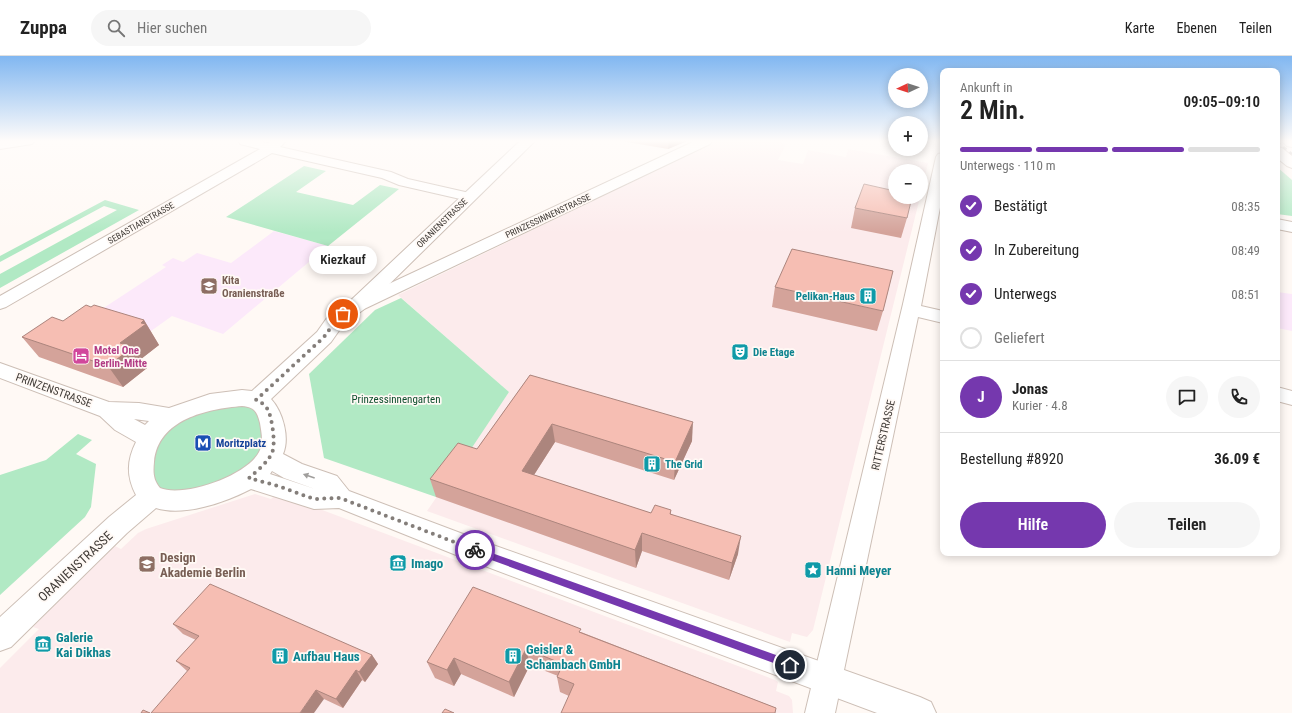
<!DOCTYPE html>
<html lang="de">
<head>
<meta charset="utf-8">
<style>
  :root { --surface:#fff; --page:#f6f6f6; --text:#222; --muted:#767676; --line:#e0e0e0; --accent:#7538ae }
  body { margin:0; font-family:"Roboto Condensed",sans-serif; background:var(--page); color:var(--text); height:100vh; display:flex; flex-direction:column; font-size:15px; white-space:nowrap }
  * { box-sizing:border-box; margin:0 }
  p { font-size:13px; color:var(--muted) }
  .icon { flex:none; width:22px; height:22px; fill:none; stroke:currentColor; stroke-width:2; stroke-linecap:round; stroke-linejoin:round }
  .map { position:relative; flex:1; overflow:hidden }
  .sheet { position:absolute; left:940px; top:12px; width:340px; height:488px; display:flex; flex-direction:column; background:var(--surface); border-radius:8px; box-shadow:0 2px 10px #0003 }
  .sheet>* { flex:none }
  .needle { width:26px; rotate:266deg }
  .tools { position:absolute; left:888px; top:12px; display:grid; gap:8px }
  .tools a { display:grid; place-items:center; width:40px; height:40px; border-radius:50%; background:var(--surface); box-shadow:0 2px 10px #0003; font-size:20px }
  .pin { position:absolute; display:grid; place-items:center; width:34px; height:34px; color:#fff; margin:-17px; border:2px solid #fff; border-radius:50%; box-shadow:0 1px 4px #0007 }
  .courier { position:absolute; display:grid; place-items:center; width:40px; height:40px; margin:-20px; border:3px solid #7538ae; border-radius:50%; background:#fff; color:#222; box-shadow:0 1px 5px #0007 }
  .bubble { position:absolute; height:28px; border-radius:14px; background:var(--surface); box-shadow:0 2px 10px #0003; font-size:13px; font-weight:600; line-height:28px; text-align:center }
  .head em { font-style:normal; font-weight:600 }
  .head div { display:flex; flex-direction:column-reverse }
  .head { display:flex; align-items:center; justify-content:space-between; height:68px; padding:0 20px }
  h1 { font-size:26px; font-weight:600; line-height:30px }
  .bar { display:grid; grid-template-columns:repeat(4,1fr); gap:6px 4px; align-content:center; height:48px; padding:0 20px }
  .bar i { height:5px; border-radius:3px; background:var(--line) }
  .bar .current { background:var(--accent) }
  .bar p { grid-column:span 4 }
  .line { display:flex; align-items:center; gap:10px; padding:0 20px; border-top:1px solid var(--line) }
  .line div { flex:1 }
  .round { display:grid; place-items:center; flex:none; width:42px; height:42px; border-radius:21px; background:var(--page) }
  ol { padding:0 20px; list-style:none }
  li { display:flex; align-items:center; gap:12px; height:44px }
  li p { margin-inline-start:auto }
  li .icon { padding:4px; border-radius:50%; background:var(--accent); color:#fff; stroke-width:4 }
  li:last-child { color:var(--muted) }
  li i { width:22px; height:22px; border:2px solid var(--line); border-radius:50% }
  .primary-button { display:flex; gap:8px; margin-top:auto; padding:8px 20px }
  .primary-button a { flex:1; height:46px; border-radius:24px; background:var(--accent); color:#fff; font-size:16px; font-weight:600; line-height:46px; text-align:center }
  .primary-button a+a { background:var(--page); color:var(--text) }
  header { display:flex; align-items:center; gap:24px; box-sizing:border-box; height:56px; padding:0 20px; background:var(--surface); border-bottom:1px solid var(--line) }
  header strong { font-size:19px }
  nav { display:flex; gap:22px; margin-inline-start:auto; font-size:14px }
  .search { width:280px; height:36px; background:var(--page); display:flex; align-items:center; gap:10px; box-sizing:border-box; padding:0 14px; border-radius:22px; color:var(--muted); font-size:15px }
  .map>svg:first-child { display:block }
</style>
</head>
<body>
<header>
<strong>Zuppa</strong>
<div class="search"><svg class="icon" aria-label="search" viewBox="0 0 24 24"><circle cx="10" cy="10" r="6"/><path d="M15 15l6 6"/></svg>Hier suchen</div>
<nav><a>Karte</a><a>Ebenen</a><a>Teilen</a></nav>
</header>
<div class="map">
<svg width="1292" height="657" viewBox="0 0 1292 657">
  <rect width="100%" height="100%" fill="#fff9f5"/>
  <!-- commercial -->
  <g fill="#fcebec">
    <path d="M 717,85 L 778,85 L 786,88 L 778,104 L 803,108 L 808,94 L 846,101 L 848,93 L 928,107 L 921,136 L 921,115 L 895,115 L 895,141 L 920,141 L 813,574 L 807,581 L 792,577 L 790,586 L 427,455 L 509,336 L 398,239 Z"/>
    <path d="M 277,437 L 775,624 L 778,626 L 776,635 L 789,640 L 792,644 L 793,657 L 0,657 L 0,612 L 39,573 L 33,571 L 115,490 L 121,493 L 138,477 L 146,473 L 255,438 L 271,443 Z"/>
  </g>
  <!-- education -->
  <g fill="#fce9fa">
    <path d="M 274,175 L 328,190 L 223,278 L 172,260 L 151,275 L 99,255 L 166,211 L 162,209 L 173,202 L 183,206 L 197,197 L 231,207 Z"/>
    <path d="M 1277,236 L 1292,238 L 1292,275 L 1277,272 Z"/>
  </g>
  <!-- green -->
  <g fill="#b1e9c4">
    <path d="M 304,110 L 326,115 L 296,136 L 353,149 L 380,129 L 399,133 L 328,190 L 226,161 Z"/>
    <path d="M 1277,111 L 1292,124 L 1292,160 L 1277,158 Z"/>
    <path d="M 105,144 L 139,154 L 0,232 L 0,218 L 117,154 L 104,150 L 0,206 L 0,200 Z"/>
    <path d="M 401,242 L 509,336 L 463,405 L 436,441 L 324,402 L 309,318 L 375,254 Z"/>
    <path d="M 246,349 L 260,356 L 266,386 L 251,411 L 193,436 L 163,435 L 153,426 L 152,392 L 176,365 L 221,350 Z"/>
    <path d="M 78,378 L 92,384 L 76,398 L 96,408 L 91,451 L 85,461 L 0,539 L 0,419 L 46,404 Z"/>
  </g>
  <g fill="none" stroke-linecap="round" stroke-linejoin="round">
    <!-- street casing -->
    <g stroke="#cdbfb6" stroke-width="2">
      <g id="street">
        <path d="M 0,85 L 34,85 L 32,88 L 0,93 Z"/>
        <path d="M 239,85 L 259,85 L 268,87 L 272,85 L 286,85 L 280,91 L 391,116 L 408,123 L 474,138 L 476,141 L 474,144 L 469,145 L 399,129 L 382,122 L 272,97 L 6,251 L 0,253 L 0,240 L 260,93 L 240,88 Z"/>
        <path d="M 695,85 L 712,85 L 710,88 L 362,254 L 356,256 L 350,254 L 347,250 L 350,246 Z"/>
        <path d="M 943,97 L 943,136 L 921,250 L 943,255 L 943,267 L 918,261 L 835,657 L 805,657 L 903,248 L 936,101 L 938,98 Z"/>
        <path d="M 1277,163 L 1292,166 L 1292,176 L 1277,173 Z"/>
        <path d="M 1277,331 L 1292,335 L 1292,349 L 1277,345 Z"/>
      </g>
    </g>
    <!-- secondary casing -->
    <g stroke="#cdbfb6" stroke-width="2">
      <g id="secondary">
        <path d="M 520,85 L 535,85 L 363,254 L 343,269 L 331,286 L 271,343 C 283,356 290,382 283,398 L 302,408 L 337,420 L 349,435 L 479,484 L 920,641 L 931,646 L 936,657 L 877,657 L 461,501 L 339,452 L 314,453 L 251,433 C 226,446 184,461 156,452 L 127,477 L 11,591 L 0,595 L 0,561 L 109,461 L 136,439 C 126,420 127,404 136,386 L 115,374 L 100,360 L 0,322 L 0,307 L 109,346 L 139,347 L 169,352 L 210,338 L 242,334 L 252,335 L 317,276 L 329,259 L 349,246 ZM 242,350 C 254,351 257,355 260,367 C 261,374 264,386 260,394 C 250,419 184,442 160,432 C 153,424 153,416 154,406 C 158,363 207,353 242,350 ZM 134,363 L 149,365 L 145,369 ZM 272,415 L 284,422 L 315,433 L 270,418 Z"/>
        <path d="M 1282,85 L 1292,85 L 1292,91 L 1287,90 Z"/>
        <path d="M 1277,91 L 1282,92 L 1292,100 L 1292,112 L 1287,110 L 1277,102 Z"/>
      </g>
    </g>
    <!-- street -->
    <use href="#street" fill="#fff" fill-rule="evenodd"/>
    <!-- secondary -->
    <use href="#secondary" fill="#fff" fill-rule="evenodd"/>
    <!-- rail -->
    <path stroke="#a59f9b" stroke-width="2.5" stroke-dasharray="4 4" stroke-linecap="butt" d="M 1277,86 L 1292,98"/>
  </g>
  <!-- wall -->
  <g fill="#d4a39a">
    <path d="M 621,85 L 687,85 L 668,93 Z"/>
    <path d="M 855,152 L 907,162 L 901,182 L 851,172 Z"/>
    <path d="M 775,231 L 883,255 L 877,275 L 772,251 Z"/>
    <path d="M 144,264 L 159,289 L 141,303 L 147,312 L 123,331 L 39,301 L 22,281 L 63,265 Z"/>
    <path d="M 530,319 L 692,385 L 674,424 L 555,386 L 534,419 L 651,457 L 671,454 L 671,458 L 738,498 L 729,524 L 642,495 L 636,512 L 436,441 L 430,423 L 477,393 Z"/>
    <path d="M 173,568 L 372,599 L 378,608 L 365,626 L 362,624 L 343,652 L 324,643 L 187,615 L 176,605 L 196,584 L 183,578 Z"/>
    <path d="M 581,576 L 776,652 L 569,640 L 560,636 L 557,621 L 558,620 L 530,609 L 514,641 L 461,618 L 454,630 L 435,622 L 427,606 Z"/>
  </g>
  <!-- shaded-wall -->
  <g fill="#ac857d">
    <path d="M 669,85 L 687,85 L 668,93 Z"/>
    <path d="M 144,264 L 159,289 L 141,303 L 147,312 L 123,331 L 108,310 L 120,287 L 141,267 Z"/>
    <path d="M 693,366 L 692,385 L 674,424 L 675,406 Z"/>
    <path d="M 552,368 L 555,386 L 525,433 L 522,415 Z"/>
    <path d="M 642,477 L 642,495 L 636,512 L 635,494 Z"/>
    <path d="M 741,480 L 738,498 L 729,524 L 732,507 Z"/>
    <path d="M 526,593 L 530,609 L 514,641 L 509,626 Z"/>
    <path d="M 372,599 L 378,608 L 365,626 L 359,616 Z"/>
    <path d="M 454,602 L 461,618 L 454,630 L 447,614 Z"/>
    <path d="M 356,614 L 362,624 L 343,652 L 336,643 Z"/>
    <path d="M 316,634 L 324,643 L 314,657 L 300,657 Z"/>
  </g>
  <!-- building -->
  <g fill="#f6beb3" stroke="#ac857d">
    <path d="M 864,128 L 895,135 L 895,141 L 912,141 L 907,162 L 855,152 Z"/>
    <path d="M 792,193 L 893,215 L 883,255 L 775,231 Z"/>
    <path d="M 86,249 L 91,251 L 94,249 L 144,264 L 141,267 L 146,268 L 120,287 L 133,291 L 108,310 L 22,281 L 52,261 L 63,265 Z"/>
    <path d="M 530,319 L 693,366 L 675,406 L 552,368 L 522,415 L 651,457 L 655,449 L 671,454 L 670,458 L 741,480 L 732,507 L 642,477 L 635,494 L 430,423 L 458,387 L 477,393 Z"/>
    <path d="M 210,528 L 372,599 L 359,616 L 356,614 L 336,643 L 316,634 L 300,657 L 151,657 L 190,612 L 176,605 L 199,580 L 173,568 Z"/>
    <path d="M 473,531 L 581,573 L 579,576 L 776,652 L 775,657 L 561,657 L 574,628 L 557,621 L 563,608 L 526,593 L 509,626 L 454,602 L 447,614 L 427,606 Z"/>
    <path d="M 445,653 L 454,657 L 442,657 Z"/>
    <path d="M 143,654 L 150,657 L 141,657 Z"/>
  </g>
  <!-- one-way arrows -->
  <defs><path id="oneway-solid" d="M-6-.8H1V-3.2L6.5 0L1 3.2V.8H-6Z"/></defs>
  <use fill="#a09e9c" href="#oneway-solid" transform="translate(309 420) rotate(-161)"/>
  <!-- sky -->
  <linearGradient id="sky" x2="0" y2="1"><stop stop-color="#81b7f1"/><stop offset="0.48" stop-color="#fffcfa"/><stop offset="1" stop-color="#fffcfa" stop-opacity="0"/></linearGradient>
  <rect width="1292" height="177" fill="url(#sky)"/>
  <!-- route -->
  <path fill="#7538ae" d="M 475,491 L 790,604 L 795,609 L 790,613 L 472,497 L 471,494 Z"/>
  <g fill="none" stroke-linecap="round" stroke-linejoin="round">
    <!-- done -->
    <path stroke="#847e7a" stroke-width="4" stroke-dasharray="0 7.2" d="M 343,258 L 335,266 L 324,281 L 256,344 C 260,346 265,348 268,354 C 272,362 276,388 272,397 C 267,407 257,415 249,422 L 278,430 L 314,443 L 340,442 L 475,494"/>
  </g>
  <!-- icons -->
  <defs>
    <g id="school-square" transform="scale(0.9)"><rect x="-9" y="-9" width="18" height="18" rx="4" fill="#8d6e63" stroke="#fff9f5"/><path d="M0-5L7-2L0 1L-7-2ZM-4 1L0 2.5L4 1V4Q0 6-4 4Z" fill="#fff"/></g>
    <g id="building-square" transform="scale(0.9)"><rect x="-9" y="-9" width="18" height="18" rx="4" fill="#0f9aa8" stroke="#fff9f5"/><path d="M-4-6H4V6H1V3H-1V6H-4ZM-2.5-4.3h1.7v1.8h-1.7ZM.8-4.3h1.7v1.8H.8ZM-2.5-1h1.7V.8h-1.7ZM.8-1h1.7V.8H.8Z" fill="#fff"/></g>
    <g id="theatre-square" transform="scale(0.9)"><rect x="-9" y="-9" width="18" height="18" rx="4" fill="#0f9aa8" stroke="#fff9f5"/><path d="M-5-5.5Q0-4 5-5.5V0Q5 5 0 6Q-5 5-5 0ZM-3.3-2.5H-1v1.5H-3.3ZM1-2.5H3.3v1.5H1ZM-2.8 1Q0 5.5 2.8 1Z" fill="#fff"/></g>
    <g id="hotel-square" transform="scale(0.9)"><rect x="-9" y="-9" width="18" height="18" rx="4" fill="#d1479c" stroke="#fff9f5"/><path d="M-6-4.5h1.5V1H6V5H4.5V3h-9V5H-6ZM-4 0a1.8 1.8 0 1 1 3.6 0ZM.5 0V-2.5h3Q6-2.5 6 0Z" fill="#fff"/></g>
    <g id="metro-square" transform="scale(0.9)"><rect x="-9" y="-9" width="18" height="18" rx="4" fill="#1a4fb4" stroke="#fff9f5"/><path d="M-5.5 5V-5H-3L0 0L3-5H5.5V5H3V-.5L0 4L-3-.5V5Z" fill="#fff"/></g>
    <g id="museum-square" transform="scale(0.9)"><rect x="-9" y="-9" width="18" height="18" rx="4" fill="#0f9aa8" stroke="#fff9f5"/><path d="M0-6L6-3V-2H-6V-3ZM-5-1h2V3h-2ZM-1-1h2V3h-2ZM3-1h2V3H3ZM-6 4H6V6H-6Z" fill="#fff"/></g>
    <g id="university-square" transform="scale(0.9)"><rect x="-9" y="-9" width="18" height="18" rx="4" fill="#8d6e63" stroke="#fff9f5"/><path d="M0-5L7-2L0 1L-7-2ZM-4 1L0 2.5L4 1V4Q0 6-4 4Z" fill="#fff"/></g>
    <g id="sight-square" transform="scale(0.9)"><rect x="-9" y="-9" width="18" height="18" rx="4" fill="#0f9aa8" stroke="#fff9f5"/><path d="M0-6L1.8-2.2L6-1.7L2.9 1.2L3.7 5.4L0 3.3L-3.7 5.4L-2.9 1.2L-6-1.7L-1.8-2.2Z" fill="#fff"/></g>
  </defs>
  <g fill-rule="evenodd">
    <use href="#school-square" x="209" y="230"/>
    <use href="#building-square" x="868" y="240"/>
    <use href="#theatre-square" x="740" y="296"/>
    <use href="#hotel-square" x="81" y="300"/>
    <use href="#metro-square" x="203" y="387"/>
    <use href="#building-square" x="652" y="408"/>
    <use href="#museum-square" x="398" y="507"/>
    <use href="#university-square" x="147" y="508"/>
    <use href="#sight-square" x="813" y="514"/>
    <use href="#museum-square" x="43" y="588"/>
    <use href="#building-square" x="280" y="600"/>
    <use href="#building-square" x="513" y="600"/>
  </g>
  <g text-anchor="middle" stroke-width="3.5" stroke-linejoin="round" paint-order="stroke">
    <!-- far-street labels -->
    <g font-size="9" fill="#413c38" stroke="#fff9f5">
      <text transform="translate(548 160) rotate(-25)" y="3">PRINZESSINNENSTRASSE</text>
      <text transform="translate(141 167) rotate(-30)" y="3">SEBASTIANSTRASSE</text>
      <text transform="translate(442 167) rotate(-44)" y="3">ORANIENSTRASSE</text>
    </g>
    <!-- education labels -->
    <g font-size="11" font-weight="bold" fill="#785e54" stroke="#fff9f5" text-anchor="start">
      <text x="222" y="228">Kita<tspan x="222" dy="13">Oranienstraße</tspan></text>
    </g>
    <!-- culture labels -->
    <g font-size="11" font-weight="bold" fill="#0d838f" stroke="#fff9f5" text-anchor="start">
      <text x="855" y="244" text-anchor="end">Pelikan-Haus</text>
      <text x="753" y="300">Die Etage</text>
      <text x="665" y="412">The Grid</text>
    </g>
    <!-- hotel labels -->
    <g font-size="11" font-weight="bold" fill="#b23c85" stroke="#fff9f5" text-anchor="start">
      <text x="94" y="298">Motel One<tspan x="94" dy="13">Berlin-Mitte</tspan></text>
    </g>
    <!-- street labels -->
    <g font-size="11" fill="#413c38" stroke="#fff9f5">
      <text transform="translate(54 334) rotate(20)" y="4">PRINZENSTRASSE</text>
      <text transform="translate(883 379) rotate(-77)" y="4">RITTERSTRASSE</text>
    </g>
    <!-- park labels -->
    <g font-size="11" fill="#0e4e2d" stroke="#fff9f5">
      <text x="396" y="347">Prinzessinnengarten</text>
    </g>
    <!-- transit labels -->
    <g font-size="11" font-weight="bold" fill="#164399" stroke="#fff9f5" text-anchor="start">
      <text x="216" y="391">Moritzplatz</text>
    </g>
    <!-- near-education labels -->
    <g font-size="13" font-weight="bold" fill="#785e54" stroke="#fff9f5" text-anchor="start">
      <text x="160" y="506">Design<tspan x="160" dy="15">Akademie Berlin</tspan></text>
    </g>
    <!-- near-culture labels -->
    <g font-size="13" font-weight="bold" fill="#0d838f" stroke="#fff9f5" text-anchor="start">
      <text x="411" y="512">Imago</text>
      <text x="826" y="519">Hanni Meyer</text>
      <text x="56" y="586">Galerie<tspan x="56" dy="15">Kai Dikhas</tspan></text>
      <text x="526" y="598">Geisler &amp;<tspan x="526" dy="15">Schambach GmbH</tspan></text>
      <text x="293" y="605">Aufbau Haus</text>
    </g>
    <!-- near-street labels -->
    <g font-size="13" fill="#413c38" stroke="#fff9f5">
      <text transform="translate(75 510) rotate(-43)" y="5">ORANIENSTRASSE</text>
    </g>
  </g>
</svg>
<div class="tools">
<a><svg class="needle" viewBox="-14 -14 28 28"><path d="M0-13l5 13h-10z" fill="#e53935"/><path d="M0 13l5-13h-10z" fill="#767676"/></svg></a>
<a>+</a>
<a>−</a>
</div>
<div class="pin" style="left:343px;top:258px;background:#ea580c"><svg class="icon" aria-label="bag" viewBox="0 0 24 24"><path d="M5 8h14l-1 12H6zM9 8a3 3 0 0 1 6 0"/></svg></div>
<div class="pin" style="left:790px;top:609px;background:#1f2937"><svg class="icon" aria-label="home" viewBox="0 0 24 24"><path d="M3 11l9-7 9 7M6 9v11h12V9"/></svg></div>
<div class="courier" style="left:475px;top:494px"><svg class="icon" aria-label="bike" viewBox="0 0 24 24"><circle cx="6" cy="16" r="4"/><circle cx="18" cy="16" r="4"/><path d="M6 16l4-8h5l3 8M10 8l3 8H6M13 5h3"/></svg></div>
<div class="bubble" style="left:309px;top:190px;width:68px">Kiezkauf</div>
<section class="sheet">
<div class="head"><div><h1>2 Min.</h1><p>Ankunft in</p></div><em>09:05–09:10</em></div>
<div class="bar"><i class="current"></i><i class="current"></i><i class="current"></i><i></i><p>Unterwegs · 110 m</p></div>
<ol>
<li><svg class="icon" aria-label="check" viewBox="0 0 24 24"><path d="M5 12l5 5 9-10"/></svg>Bestätigt<p>08:35</p></li>
<li><svg class="icon" aria-label="check" viewBox="0 0 24 24"><path d="M5 12l5 5 9-10"/></svg>In Zubereitung<p>08:49</p></li>
<li><svg class="icon" aria-label="check" viewBox="0 0 24 24"><path d="M5 12l5 5 9-10"/></svg>Unterwegs<p>08:51</p></li>
<li><i></i>Geliefert</li>
</ol>
<div class="line" style="height:72px"><b class="round" style="background:var(--accent);color:#fff">J</b><div><b>Jonas</b><p>Kurier · 4.8</p></div><a class="round"><svg class="icon" aria-label="chat" viewBox="0 0 24 24"><path d="M4 5h16v11H9l-5 4z"/></svg></a><a class="round"><svg class="icon" aria-label="phone" viewBox="0 0 24 24"><path d="M5 4h4l2 5-3 2q2 4 5 5l2-3 5 2v4C11 20 4 13 5 4z"/></svg></a></div>
<div class="line" style="height:52px"><div>Bestellung #8920</div><b>36.09 €</b></div>
<div class="primary-button"><a>Hilfe</a><a>Teilen</a></div>
</section>
</div>
</body>
</html>
